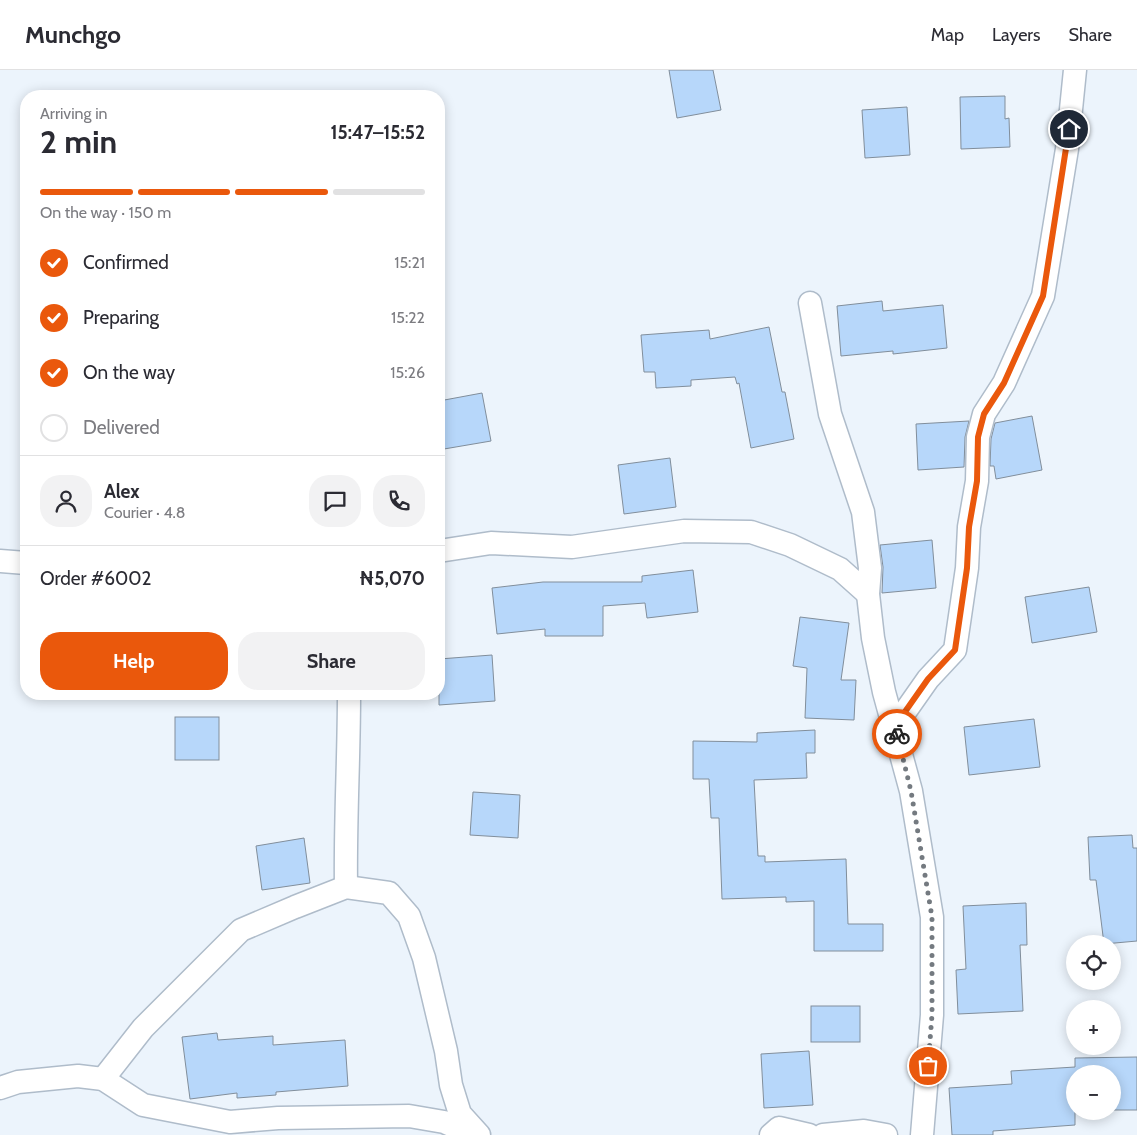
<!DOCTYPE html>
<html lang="en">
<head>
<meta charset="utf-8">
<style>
  :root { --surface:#fff; --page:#f2f2f3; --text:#2b2b33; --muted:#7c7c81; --line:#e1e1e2; --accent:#ea580c }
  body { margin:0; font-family:Cabin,sans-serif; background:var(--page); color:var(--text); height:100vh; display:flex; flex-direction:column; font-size:19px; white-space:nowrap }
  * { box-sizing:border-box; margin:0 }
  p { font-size:16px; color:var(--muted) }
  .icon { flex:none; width:28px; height:28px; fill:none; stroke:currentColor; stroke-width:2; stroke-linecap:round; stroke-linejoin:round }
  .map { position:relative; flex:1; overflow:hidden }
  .details { position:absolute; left:20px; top:20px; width:425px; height:610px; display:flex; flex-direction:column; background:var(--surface); border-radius:20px; box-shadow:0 2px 12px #0003 }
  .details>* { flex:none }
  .buttons { position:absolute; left:1066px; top:865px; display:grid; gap:10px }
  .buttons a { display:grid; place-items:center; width:55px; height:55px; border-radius:50%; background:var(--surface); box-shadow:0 2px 12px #0003; font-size:25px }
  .pin { position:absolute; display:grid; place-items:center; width:42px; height:42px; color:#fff; margin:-21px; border:2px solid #fff; border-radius:50%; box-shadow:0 1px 5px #0007 }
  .courier { position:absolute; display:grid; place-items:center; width:50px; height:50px; margin:-25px; border:4px solid #ea580c; border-radius:50%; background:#fff; color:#222; box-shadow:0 1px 6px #0007 }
  .head em { font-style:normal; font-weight:700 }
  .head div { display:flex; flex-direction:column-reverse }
  .head { display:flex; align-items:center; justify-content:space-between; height:85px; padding:0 20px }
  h1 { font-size:32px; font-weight:700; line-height:38px }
  .bar { display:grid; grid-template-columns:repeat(4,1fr); gap:8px 5px; align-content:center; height:60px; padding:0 20px }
  .bar i { height:6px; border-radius:4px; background:var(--line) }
  .bar .on { background:var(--accent) }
  .bar p { grid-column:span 4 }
  .line { display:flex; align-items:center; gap:12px; padding:0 20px; border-top:1px solid var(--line) }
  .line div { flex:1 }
  .round { display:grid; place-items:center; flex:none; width:52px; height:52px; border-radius:20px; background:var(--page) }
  ol { padding:0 20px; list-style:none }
  li { display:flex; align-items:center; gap:15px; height:55px }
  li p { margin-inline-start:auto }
  li .icon { padding:5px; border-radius:50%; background:var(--accent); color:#fff; stroke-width:4 }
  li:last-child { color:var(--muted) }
  li i { width:28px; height:28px; border:2px solid var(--line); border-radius:50% }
  .cta { display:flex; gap:10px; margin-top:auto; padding:10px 20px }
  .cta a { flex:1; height:58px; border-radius:20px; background:var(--accent); color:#fff; font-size:20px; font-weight:700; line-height:58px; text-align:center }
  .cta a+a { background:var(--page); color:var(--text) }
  header { display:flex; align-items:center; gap:30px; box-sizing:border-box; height:70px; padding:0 25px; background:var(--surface); border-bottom:1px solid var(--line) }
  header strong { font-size:24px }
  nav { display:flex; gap:28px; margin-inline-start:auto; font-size:18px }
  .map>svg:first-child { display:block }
</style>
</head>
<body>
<header>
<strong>Munchgo</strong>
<nav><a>Map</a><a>Layers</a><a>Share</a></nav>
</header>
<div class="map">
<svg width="1137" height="1065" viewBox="0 0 1137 1065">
  <rect width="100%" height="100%" fill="#ecf4fc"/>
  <!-- building -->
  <g fill="#b7d7fa" stroke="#818e9b">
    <path d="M 669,0 L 713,0 L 721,40 L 677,48 Z"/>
    <path d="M 1005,26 L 1005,49 L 1009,48 L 1010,77 L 961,79 L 960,27 Z"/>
    <path d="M 907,37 L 910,85 L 865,88 L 862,40 Z"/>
    <path d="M 882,231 L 883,241 L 943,235 L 947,278 L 893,284 L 893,281 L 841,286 L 837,236 Z"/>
    <path d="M 769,257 L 782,322 L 785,322 L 794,369 L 751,378 L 739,313 L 737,314 L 735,307 L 691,310 L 691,316 L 656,318 L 655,302 L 644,302 L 641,265 L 709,260 L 710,269 Z"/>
    <path d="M 482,323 L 491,371 L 444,379 L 439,349 L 439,331 Z"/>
    <path d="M 1032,346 L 1042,400 L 996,409 L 994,396 L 990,396 L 991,369 L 995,353 Z"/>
    <path d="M 969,351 L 965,367 L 964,397 L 918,400 L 916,354 Z"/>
    <path d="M 670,388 L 676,437 L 624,444 L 618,395 Z"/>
    <path d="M 932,470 L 936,518 L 882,523 L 883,497 L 880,475 Z"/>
    <path d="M 693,500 L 698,542 L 647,548 L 645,533 L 603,536 L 603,566 L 545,566 L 545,559 L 497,564 L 492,518 L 543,512 L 642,512 L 642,506 Z"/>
    <path d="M 1089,517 L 1097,562 L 1032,573 L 1025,527 Z"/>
    <path d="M 800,547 L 849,553 L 841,610 L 856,610 L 854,650 L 805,648 L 807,598 L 793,596 Z"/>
    <path d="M 492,585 L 495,631 L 439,635 L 439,589 Z"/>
    <rect x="175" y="647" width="44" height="43"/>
    <path d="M 1034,649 L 1040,697 L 969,705 L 964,657 Z"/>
    <path d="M 815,660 L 815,683 L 806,683 L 807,708 L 754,710 L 758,786 L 765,786 L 765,792 L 846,789 L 848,854 L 883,854 L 883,881 L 814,881 L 814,831 L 786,832 L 786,827 L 722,829 L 719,748 L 711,748 L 709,709 L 693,709 L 693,671 L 757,672 L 757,663 Z"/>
    <path d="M 473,722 L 520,725 L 518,768 L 470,765 Z"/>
    <path d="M 1132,765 L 1133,778 L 1137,778 L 1137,871 L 1104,874 L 1096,810 L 1090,810 L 1088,767 Z"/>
    <path d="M 304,768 L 310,813 L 262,820 L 256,776 Z"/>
    <path d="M 1026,833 L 1027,875 L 1020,875 L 1023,941 L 958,944 L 956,900 L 966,899 L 963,836 Z"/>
    <rect x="811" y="936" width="49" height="36"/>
    <path d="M 217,963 L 218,970 L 273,966 L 273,975 L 345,970 L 348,1016 L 276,1022 L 276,1025 L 237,1028 L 237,1023 L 190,1029 L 182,967 Z"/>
    <path d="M 809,981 L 813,1035 L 764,1038 L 761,984 Z"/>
    <path d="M 1137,987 L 1137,1040 L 1112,1040 L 1112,1004 L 1075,1004 L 1075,1055 L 993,1061 L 993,1065 L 952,1065 L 949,1018 L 1012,1014 L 1011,1001 L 1075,997 L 1075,988 Z"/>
  </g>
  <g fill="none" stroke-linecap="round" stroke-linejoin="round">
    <!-- minor casing -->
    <g stroke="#afbcca" stroke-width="25">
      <g id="minor">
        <path d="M 810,233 L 830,344 L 863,442 L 870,498 L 868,524 L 873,568 L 884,622 L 911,721 L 932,847 L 932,945 L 922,1065"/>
        <path d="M 439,481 L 491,473 L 572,477 L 684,461 L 751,462 L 790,475 L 840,499 L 868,524"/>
        <path d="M 0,491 L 26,493"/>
        <path d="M 895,656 L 928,609 L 955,580 L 967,498 L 969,457 L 977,411 L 978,367 L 984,344 L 1004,313 L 1043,226 L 1067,79 L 1075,0"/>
        <path d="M 346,817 C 345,753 349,688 349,624"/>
        <path d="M 103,1009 L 143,958 L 241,860 L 295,837 L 346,817 L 389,823 L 409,846 L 424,888 L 446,981 L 451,1015 L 460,1044 L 479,1065"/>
        <path d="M 0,1018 L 18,1012 L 78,1006 L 103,1009 L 143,1035 L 230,1052 L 278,1048 L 409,1046 L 444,1052 L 474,1065"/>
        <path d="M 771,1065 L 779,1058 L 809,1065"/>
        <path d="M 823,1065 L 864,1061 L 886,1065"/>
      </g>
    </g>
    <!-- minor -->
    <use href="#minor" stroke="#fff" stroke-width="22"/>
  </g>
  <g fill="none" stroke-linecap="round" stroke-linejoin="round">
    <!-- done -->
    <path stroke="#747a80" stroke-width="5" stroke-dasharray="0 9" d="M 897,664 L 911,721 L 932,847 L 932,945 L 928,996"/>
    <!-- route -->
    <path stroke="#ea580c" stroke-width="6" d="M 897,664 L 895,656 L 928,609 L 955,580 L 967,498 L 969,457 L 977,411 L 978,367 L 984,344 L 1004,313 L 1043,226 L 1069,59"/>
  </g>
</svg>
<div class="buttons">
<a><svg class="icon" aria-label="locate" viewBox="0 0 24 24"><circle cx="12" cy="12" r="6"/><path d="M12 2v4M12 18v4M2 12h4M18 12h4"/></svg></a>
<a>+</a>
<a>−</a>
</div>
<div class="pin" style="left:928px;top:996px;background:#ea580c"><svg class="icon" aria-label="bag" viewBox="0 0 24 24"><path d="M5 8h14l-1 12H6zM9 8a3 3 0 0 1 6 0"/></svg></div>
<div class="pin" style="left:1069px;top:59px;background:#1f2937"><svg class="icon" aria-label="home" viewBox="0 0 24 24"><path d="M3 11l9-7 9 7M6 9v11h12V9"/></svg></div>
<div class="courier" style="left:897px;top:664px"><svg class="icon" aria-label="bike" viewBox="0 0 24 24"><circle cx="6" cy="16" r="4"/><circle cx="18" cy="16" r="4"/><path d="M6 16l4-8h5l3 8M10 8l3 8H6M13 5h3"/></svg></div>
<section class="details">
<div class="head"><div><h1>2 min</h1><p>Arriving in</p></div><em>15:47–15:52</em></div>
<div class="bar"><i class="on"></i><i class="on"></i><i class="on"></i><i></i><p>On the way · 150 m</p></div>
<ol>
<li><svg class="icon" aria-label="check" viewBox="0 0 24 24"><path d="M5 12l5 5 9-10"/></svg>Confirmed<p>15:21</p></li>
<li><svg class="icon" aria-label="check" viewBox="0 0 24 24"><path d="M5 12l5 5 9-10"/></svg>Preparing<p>15:22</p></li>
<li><svg class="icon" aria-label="check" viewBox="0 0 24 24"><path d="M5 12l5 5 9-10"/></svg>On the way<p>15:26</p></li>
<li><i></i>Delivered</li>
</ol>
<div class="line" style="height:90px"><a class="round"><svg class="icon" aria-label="person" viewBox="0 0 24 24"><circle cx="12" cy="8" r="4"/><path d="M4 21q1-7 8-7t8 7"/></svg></a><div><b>Alex</b><p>Courier · 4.8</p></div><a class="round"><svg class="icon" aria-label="chat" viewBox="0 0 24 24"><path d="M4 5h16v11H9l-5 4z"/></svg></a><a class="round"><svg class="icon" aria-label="phone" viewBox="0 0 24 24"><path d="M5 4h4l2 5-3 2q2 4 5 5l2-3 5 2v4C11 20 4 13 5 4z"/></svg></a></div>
<div class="line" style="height:65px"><div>Order #6002</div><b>₦5,070</b></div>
<div class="cta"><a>Help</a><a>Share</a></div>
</section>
</div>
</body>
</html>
